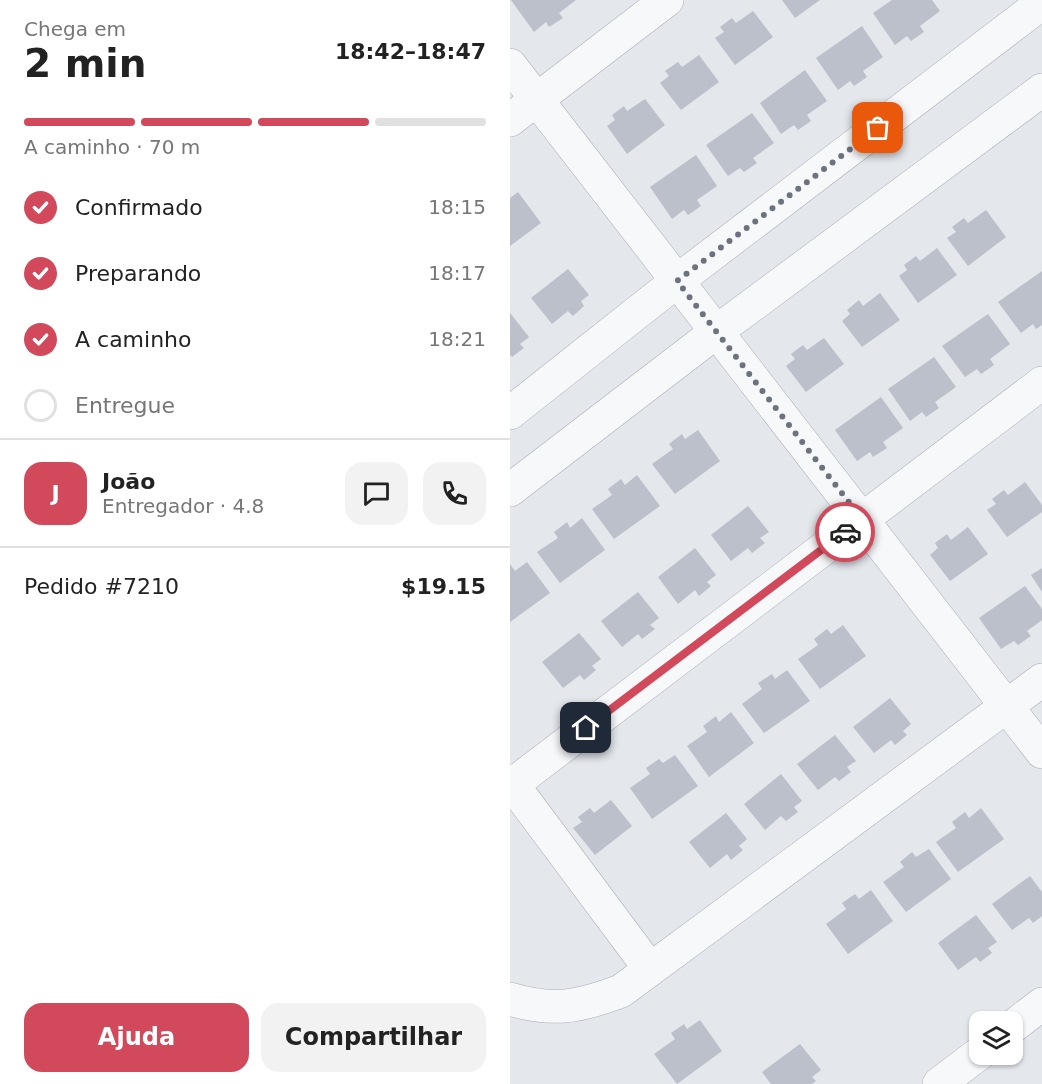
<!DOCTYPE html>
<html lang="pt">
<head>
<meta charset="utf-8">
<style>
  :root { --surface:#fff; --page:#f2f2f2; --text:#222; --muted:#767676; --line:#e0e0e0; --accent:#d1495b }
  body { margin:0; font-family:"DejaVu Sans",sans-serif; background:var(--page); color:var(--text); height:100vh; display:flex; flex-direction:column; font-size:22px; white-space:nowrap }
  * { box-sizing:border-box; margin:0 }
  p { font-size:20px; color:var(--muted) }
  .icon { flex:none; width:33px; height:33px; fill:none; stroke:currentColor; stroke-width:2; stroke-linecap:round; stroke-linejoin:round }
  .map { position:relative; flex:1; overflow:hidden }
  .panel { display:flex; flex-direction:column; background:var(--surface); width:510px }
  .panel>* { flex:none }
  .controls { position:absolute; left:459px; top:1011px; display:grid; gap:12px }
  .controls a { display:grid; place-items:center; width:54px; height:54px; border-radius:12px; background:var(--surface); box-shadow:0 2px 4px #0004; font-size:30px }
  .pin { position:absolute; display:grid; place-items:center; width:51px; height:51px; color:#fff; margin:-26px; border-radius:12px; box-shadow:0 3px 9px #0006 }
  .courier { position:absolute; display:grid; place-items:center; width:60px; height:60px; margin:-30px; border:4px solid #d1495b; border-radius:50%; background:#fff; color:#222; box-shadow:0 2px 8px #0007 }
  .head em { font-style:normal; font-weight:600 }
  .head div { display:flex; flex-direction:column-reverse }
  .head { display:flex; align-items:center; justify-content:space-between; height:102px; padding:0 24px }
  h1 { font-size:39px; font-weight:600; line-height:45px }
  .bar { display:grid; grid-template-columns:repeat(4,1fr); gap:9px 6px; align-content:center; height:72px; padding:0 24px }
  .bar i { height:8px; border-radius:4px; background:var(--line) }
  .bar .active { background:var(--accent) }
  .bar p { grid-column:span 4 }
  .line { display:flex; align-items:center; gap:15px; padding:0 24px; border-top:2px solid var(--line) }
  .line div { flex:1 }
  .round { display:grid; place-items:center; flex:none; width:63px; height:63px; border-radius:18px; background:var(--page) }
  ol { padding:0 24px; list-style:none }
  li { display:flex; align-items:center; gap:18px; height:66px }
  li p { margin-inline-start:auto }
  li .icon { padding:6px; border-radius:50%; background:var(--accent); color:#fff; stroke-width:4 }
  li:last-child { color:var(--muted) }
  li i { width:33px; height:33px; border:3px solid var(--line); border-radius:50% }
  .primary-button { display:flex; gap:12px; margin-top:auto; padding:12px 24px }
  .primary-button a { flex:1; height:69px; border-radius:18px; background:var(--accent); color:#fff; font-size:24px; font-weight:600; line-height:69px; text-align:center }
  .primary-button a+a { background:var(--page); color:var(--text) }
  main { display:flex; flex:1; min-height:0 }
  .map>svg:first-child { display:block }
</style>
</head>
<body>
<main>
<section class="panel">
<div class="head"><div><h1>2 min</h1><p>Chega em</p></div><em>18:42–18:47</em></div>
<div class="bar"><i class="active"></i><i class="active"></i><i class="active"></i><i></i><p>A caminho · 70 m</p></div>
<ol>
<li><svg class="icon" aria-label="check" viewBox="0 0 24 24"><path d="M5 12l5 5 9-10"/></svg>Confirmado<p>18:15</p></li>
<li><svg class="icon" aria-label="check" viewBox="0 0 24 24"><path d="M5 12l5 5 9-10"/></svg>Preparando<p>18:17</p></li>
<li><svg class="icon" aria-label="check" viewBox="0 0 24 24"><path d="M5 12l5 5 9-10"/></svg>A caminho<p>18:21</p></li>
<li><i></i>Entregue</li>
</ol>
<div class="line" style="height:108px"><b class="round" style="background:var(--accent);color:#fff">J</b><div><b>João</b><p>Entregador · 4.8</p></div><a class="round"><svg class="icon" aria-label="chat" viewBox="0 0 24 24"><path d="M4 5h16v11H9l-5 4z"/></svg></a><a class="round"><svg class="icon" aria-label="phone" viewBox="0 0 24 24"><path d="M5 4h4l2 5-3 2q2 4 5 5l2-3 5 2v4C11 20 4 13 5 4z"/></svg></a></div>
<div class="line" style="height:78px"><div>Pedido #7210</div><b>$19.15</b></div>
<div class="primary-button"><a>Ajuda</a><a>Compartilhar</a></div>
</section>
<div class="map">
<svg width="532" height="1084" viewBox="0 0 532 1084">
  <rect width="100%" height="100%" fill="#e4e7ec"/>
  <!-- building -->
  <g fill="#bbc0ca">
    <path d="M 1,0 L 66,0 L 49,13 L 53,18 L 39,27 L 36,22 L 24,32 Z"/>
    <path d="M 272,0 L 310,0 L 285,18 Z"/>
    <path d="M 382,0 L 422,0 L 430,11 L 410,26 L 414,32 L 401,41 L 397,36 L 385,45 L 363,13 Z"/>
    <path d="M 243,11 L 263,37 L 225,65 L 205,38 L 214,32 L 210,27 L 222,18 L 226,23 Z"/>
    <path d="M 352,26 L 373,57 L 353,71 L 357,77 L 344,86 L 340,81 L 328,90 L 306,58 Z"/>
    <path d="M 189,55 L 209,82 L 171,110 L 150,83 L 159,76 L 155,71 L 168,62 L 172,67 Z"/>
    <path d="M 295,70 L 317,101 L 297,115 L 301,121 L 288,130 L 284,125 L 271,134 L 250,103 Z"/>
    <path d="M 135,99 L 155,125 L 117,154 L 97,126 L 105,120 L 102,115 L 114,106 L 117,111 Z"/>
    <path d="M 242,113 L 264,143 L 243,158 L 247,163 L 234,172 L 230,168 L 218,176 L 196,145 Z"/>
    <path d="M 186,155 L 207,186 L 187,200 L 191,206 L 178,215 L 174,210 L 162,219 L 140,187 Z"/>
    <path d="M 8,192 L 31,223 L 0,246 L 0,198 Z"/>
    <path d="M 476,210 L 496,237 L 458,266 L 437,238 L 446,232 L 442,227 L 454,218 L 458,223 Z"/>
    <path d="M 427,248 L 447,275 L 408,303 L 389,276 L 397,270 L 394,265 L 406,256 L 410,261 Z"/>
    <path d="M 58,269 L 79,295 L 71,301 L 74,306 L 63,316 L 58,311 L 42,324 L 21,298 Z"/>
    <path d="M 532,271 L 532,325 L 526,329 L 523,324 L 511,333 L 488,302 Z"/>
    <path d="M 370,293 L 390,320 L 352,347 L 332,321 L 340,314 L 337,310 L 349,300 L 353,306 Z"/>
    <path d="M 0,313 L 19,337 L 10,344 L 14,348 L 2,357 L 0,355 Z"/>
    <path d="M 478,314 L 500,344 L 480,359 L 484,365 L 471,374 L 467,369 L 455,377 L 432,346 Z"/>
    <path d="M 314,338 L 334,364 L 296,392 L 276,366 L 285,359 L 281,354 L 293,345 L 297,350 Z"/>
    <path d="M 424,357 L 446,387 L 425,402 L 429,408 L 416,417 L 412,412 L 400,421 L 378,389 Z"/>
    <path d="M 371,397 L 393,428 L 373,442 L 377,448 L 363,457 L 360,452 L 347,461 L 325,430 Z"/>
    <path d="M 188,430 L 210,461 L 165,494 L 142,464 L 163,449 L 159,444 L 172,434 L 175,439 Z"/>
    <path d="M 127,475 L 150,506 L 104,539 L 82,509 L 102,495 L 98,489 L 111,479 L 115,485 Z"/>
    <path d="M 515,482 L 532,505 L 532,512 L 497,537 L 477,510 L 486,504 L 482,499 L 494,490 L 498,495 Z"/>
    <path d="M 238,506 L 259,532 L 250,538 L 255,543 L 242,553 L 238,548 L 221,561 L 201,535 Z"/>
    <path d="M 72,518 L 95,550 L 50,583 L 27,552 L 48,538 L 44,532 L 57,522 L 60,528 Z"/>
    <path d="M 458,527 L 478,554 L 440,581 L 420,555 L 428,548 L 425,543 L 437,534 L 441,540 Z"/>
    <path d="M 185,548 L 206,575 L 197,582 L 201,586 L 189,596 L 185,590 L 168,604 L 148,577 Z"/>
    <path d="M 17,562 L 40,593 L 0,622 L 0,564 L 5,571 Z"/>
    <path d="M 532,568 L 532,592 L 521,575 Z"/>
    <path d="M 515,586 L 532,609 L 532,620 L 517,631 L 521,636 L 508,645 L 504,641 L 491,649 L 469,618 Z"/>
    <path d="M 128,592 L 149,618 L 140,625 L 145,629 L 132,639 L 128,634 L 112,647 L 91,621 Z"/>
    <path d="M 333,625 L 356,656 L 310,689 L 288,659 L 308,645 L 304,639 L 317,629 L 321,634 Z"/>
    <path d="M 69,633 L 91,659 L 82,666 L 86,670 L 74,680 L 70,675 L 53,688 L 32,662 Z"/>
    <path d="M 277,670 L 300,701 L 254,733 L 232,704 L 252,689 L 248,683 L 262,674 L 265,679 Z"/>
    <path d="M 380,698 L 401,724 L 393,731 L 397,735 L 385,745 L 381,740 L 364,753 L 343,727 Z"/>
    <path d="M 221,712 L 244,743 L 199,777 L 177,746 L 197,732 L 193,726 L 206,716 L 209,722 Z"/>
    <path d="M 325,735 L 346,761 L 337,767 L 341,772 L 329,781 L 325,777 L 308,790 L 287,764 Z"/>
    <path d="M 165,755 L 188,786 L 142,819 L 120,788 L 140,774 L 136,768 L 149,759 L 153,763 Z"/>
    <path d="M 271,774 L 292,801 L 284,807 L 288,812 L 276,821 L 271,816 L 255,830 L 234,804 Z"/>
    <path d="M 101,800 L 122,826 L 85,855 L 63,828 L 72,822 L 68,817 L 80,808 L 84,813 Z"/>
    <path d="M 471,808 L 494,839 L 448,872 L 426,842 L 446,828 L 442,822 L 455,812 L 459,818 Z"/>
    <path d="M 216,813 L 237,839 L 229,846 L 233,850 L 221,860 L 217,854 L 200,868 L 179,842 Z"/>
    <path d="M 419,849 L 441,879 L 396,912 L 373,882 L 394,867 L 390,862 L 402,852 L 406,857 Z"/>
    <path d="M 520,876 L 532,892 L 532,916 L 523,923 L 519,918 L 502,930 L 482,904 Z"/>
    <path d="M 361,890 L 383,921 L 338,954 L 316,924 L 336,909 L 332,903 L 345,894 L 349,899 Z"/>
    <path d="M 466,915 L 487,942 L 478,948 L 482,953 L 470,962 L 466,957 L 448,970 L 428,943 Z"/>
    <path d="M 190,1020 L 212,1051 L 167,1084 L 144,1054 L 165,1039 L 161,1033 L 174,1024 L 177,1029 Z"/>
    <path d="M 290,1044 L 311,1070 L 302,1077 L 306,1081 L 302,1084 L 261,1084 L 252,1072 Z"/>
  </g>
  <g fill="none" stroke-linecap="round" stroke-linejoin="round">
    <!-- street casing -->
    <g stroke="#a9aeb7" stroke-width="34">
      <g id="street">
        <path d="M 0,65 L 532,752"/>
        <path d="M 0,120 L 157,0"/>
        <path d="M 0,413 L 167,281 L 532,3"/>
        <path d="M 0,490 L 206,332 L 532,90"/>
        <path d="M 0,781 L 140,969"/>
        <path d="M 3,784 L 532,383"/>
        <path d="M 0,999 C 43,1012 69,1007 111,991 L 532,680"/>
        <path d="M 502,1027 L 532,1004"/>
        <path d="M 429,1084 L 470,1053"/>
      </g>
    </g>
    <!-- street -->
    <use href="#street" stroke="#f7f8fa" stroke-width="33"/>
  </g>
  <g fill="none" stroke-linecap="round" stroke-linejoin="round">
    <!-- done -->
    <path stroke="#6c737f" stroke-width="6" stroke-dasharray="0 10.8" d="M 335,532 L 352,519 L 167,281 L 368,128"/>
    <!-- route -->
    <path stroke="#d1495b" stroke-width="8" d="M 76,728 L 335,532"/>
  </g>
</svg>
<div class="controls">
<a><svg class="icon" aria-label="layers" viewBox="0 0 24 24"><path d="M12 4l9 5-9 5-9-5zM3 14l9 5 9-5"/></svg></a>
</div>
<div class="pin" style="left:368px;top:128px;background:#ea580c"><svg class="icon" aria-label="bag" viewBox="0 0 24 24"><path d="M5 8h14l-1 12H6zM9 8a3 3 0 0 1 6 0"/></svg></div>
<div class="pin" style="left:76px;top:728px;background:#1f2937"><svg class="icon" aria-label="home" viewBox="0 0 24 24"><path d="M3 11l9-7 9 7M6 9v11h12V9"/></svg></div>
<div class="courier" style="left:335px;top:532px"><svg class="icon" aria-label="car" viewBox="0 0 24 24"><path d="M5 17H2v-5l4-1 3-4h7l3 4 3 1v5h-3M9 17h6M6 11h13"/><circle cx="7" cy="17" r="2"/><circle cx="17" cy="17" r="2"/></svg></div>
</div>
</main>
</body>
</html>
